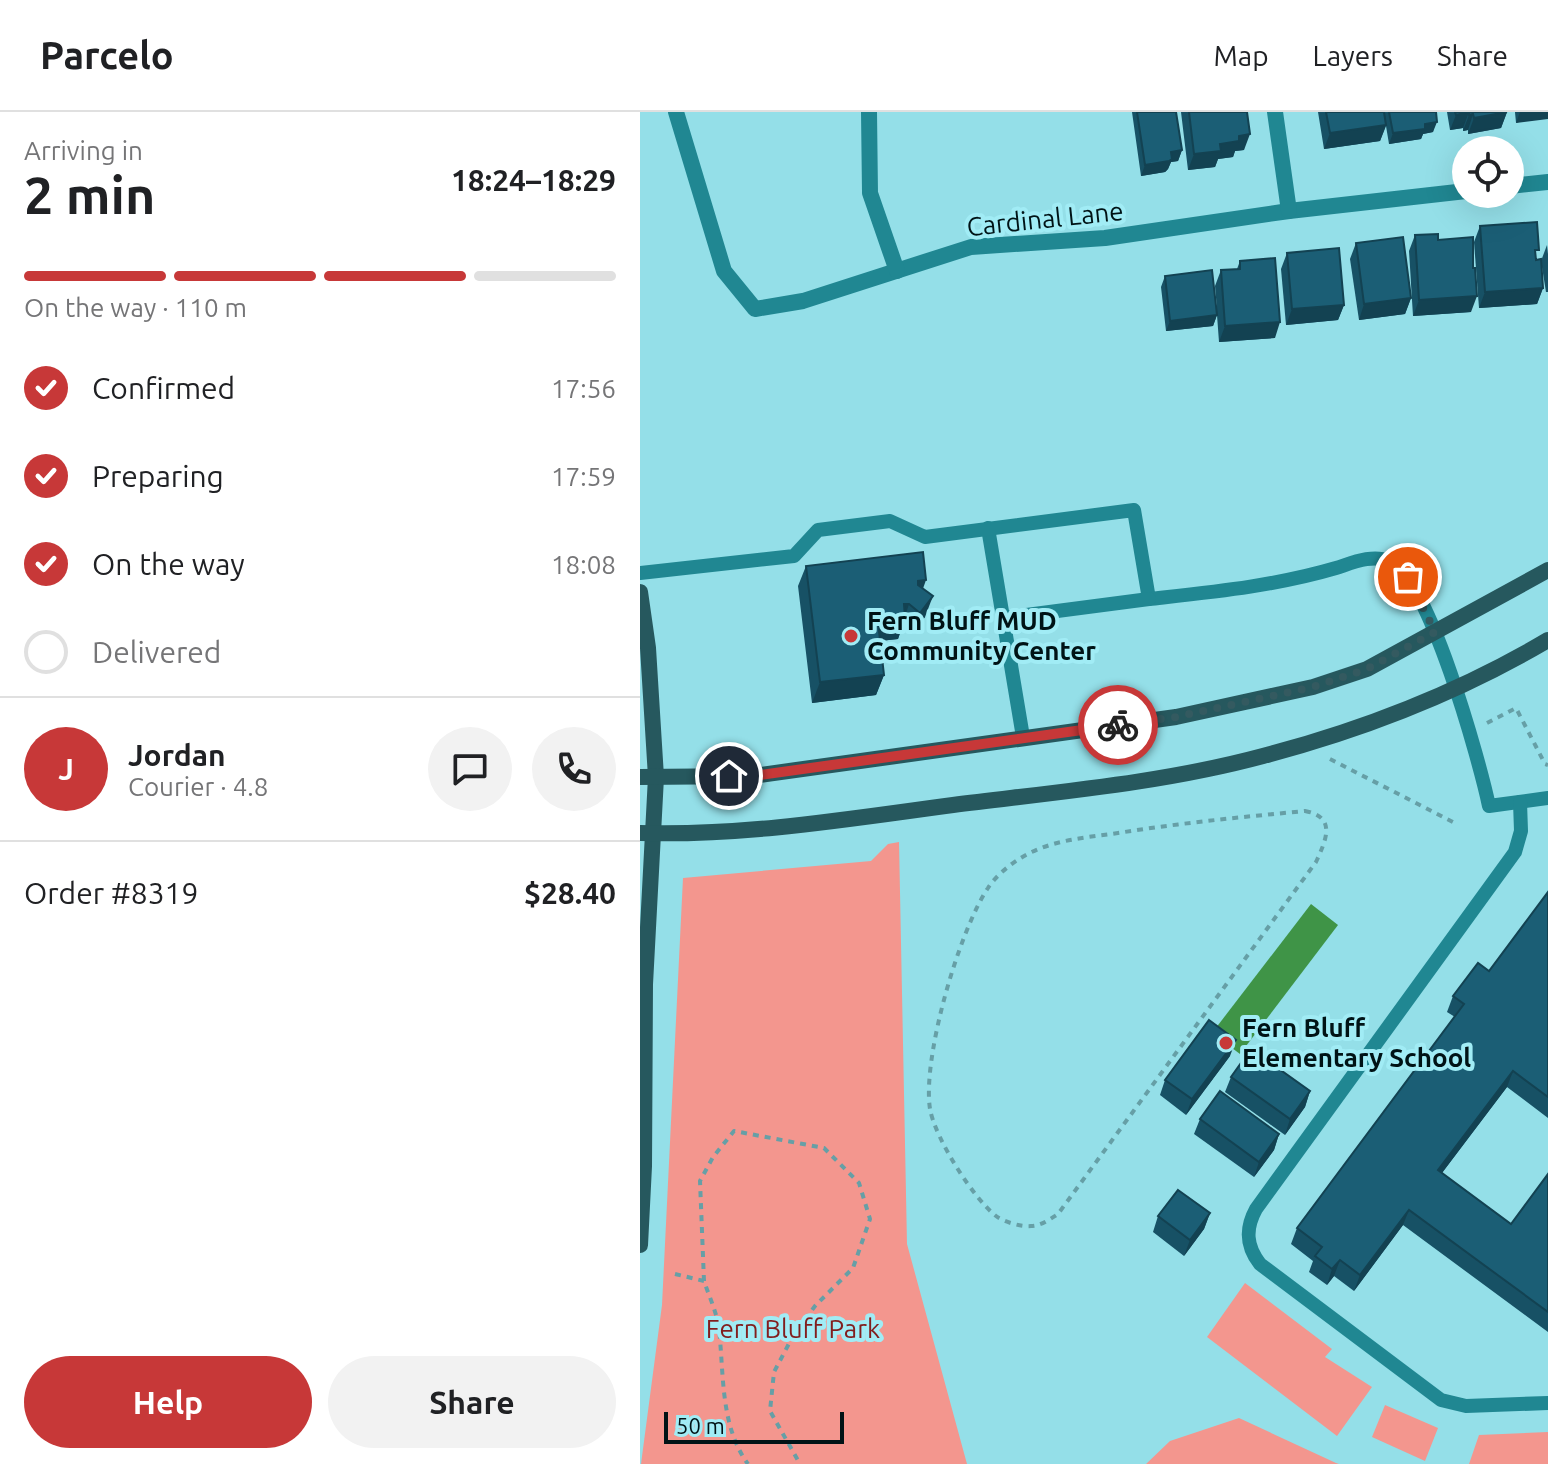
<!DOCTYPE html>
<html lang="en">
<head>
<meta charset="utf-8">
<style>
  :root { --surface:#fff; --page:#f2f2f2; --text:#202124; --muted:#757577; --line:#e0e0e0; --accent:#c73838 }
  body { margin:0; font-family:Ubuntu,sans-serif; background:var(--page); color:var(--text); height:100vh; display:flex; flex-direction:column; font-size:30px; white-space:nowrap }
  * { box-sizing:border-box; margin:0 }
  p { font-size:26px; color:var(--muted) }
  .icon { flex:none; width:44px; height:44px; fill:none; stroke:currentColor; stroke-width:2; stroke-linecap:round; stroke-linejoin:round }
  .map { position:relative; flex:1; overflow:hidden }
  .panel { display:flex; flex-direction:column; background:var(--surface); width:640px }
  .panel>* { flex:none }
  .fabs { position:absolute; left:812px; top:24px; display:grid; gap:16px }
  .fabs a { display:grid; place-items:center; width:72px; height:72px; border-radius:50%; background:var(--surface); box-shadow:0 8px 32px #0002; font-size:40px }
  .scale { position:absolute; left:24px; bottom:20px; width:180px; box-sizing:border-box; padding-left:8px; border:4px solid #001316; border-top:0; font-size:22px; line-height:28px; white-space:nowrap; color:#001316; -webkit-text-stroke:6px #a1ecf5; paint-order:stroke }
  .pin { position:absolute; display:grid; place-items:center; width:68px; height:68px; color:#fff; margin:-34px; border:4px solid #fff; border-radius:50%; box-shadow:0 2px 8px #0007 }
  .courier { position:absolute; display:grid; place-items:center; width:80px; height:80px; margin:-40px; border:6px solid #c73838; border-radius:50%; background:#fff; color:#222; box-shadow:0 2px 10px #0007 }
  .headline em { font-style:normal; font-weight:700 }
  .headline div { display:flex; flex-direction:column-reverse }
  .headline { display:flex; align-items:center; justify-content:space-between; height:136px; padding:0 24px }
  h1 { font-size:52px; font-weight:700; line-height:60px }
  .bar { display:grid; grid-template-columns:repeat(4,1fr); gap:12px 8px; align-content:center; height:96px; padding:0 24px }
  .bar i { height:10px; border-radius:6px; background:var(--line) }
  .bar .current { background:var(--accent) }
  .bar p { grid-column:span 4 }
  .line { display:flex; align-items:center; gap:20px; padding:0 24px; border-top:2px solid var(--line) }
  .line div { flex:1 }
  .round { display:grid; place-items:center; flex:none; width:84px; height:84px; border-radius:42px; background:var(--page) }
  ol { padding:0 24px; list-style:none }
  li { display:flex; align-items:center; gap:24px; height:88px }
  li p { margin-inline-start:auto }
  li .icon { padding:8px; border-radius:50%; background:var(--accent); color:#fff; stroke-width:4 }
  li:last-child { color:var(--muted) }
  li i { width:44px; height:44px; border:4px solid var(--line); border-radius:50% }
  .cta { display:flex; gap:16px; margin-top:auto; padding:16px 24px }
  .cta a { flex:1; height:92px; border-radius:48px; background:var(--accent); color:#fff; font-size:32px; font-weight:700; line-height:92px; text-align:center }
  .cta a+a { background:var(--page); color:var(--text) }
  header { display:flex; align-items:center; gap:48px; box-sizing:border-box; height:112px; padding:0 40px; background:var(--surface); border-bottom:2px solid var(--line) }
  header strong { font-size:38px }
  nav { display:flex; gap:44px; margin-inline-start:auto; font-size:28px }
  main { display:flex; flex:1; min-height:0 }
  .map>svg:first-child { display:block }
</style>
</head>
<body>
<header>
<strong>Parcelo</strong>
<nav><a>Map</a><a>Layers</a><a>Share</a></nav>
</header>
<main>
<section class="panel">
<div class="headline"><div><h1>2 min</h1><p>Arriving in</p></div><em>18:24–18:29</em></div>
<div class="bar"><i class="current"></i><i class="current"></i><i class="current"></i><i></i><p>On the way · 110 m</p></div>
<ol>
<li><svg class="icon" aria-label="check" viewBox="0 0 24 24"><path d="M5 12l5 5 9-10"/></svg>Confirmed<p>17:56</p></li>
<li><svg class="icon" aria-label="check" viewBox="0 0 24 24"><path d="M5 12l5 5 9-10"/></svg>Preparing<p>17:59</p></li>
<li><svg class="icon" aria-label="check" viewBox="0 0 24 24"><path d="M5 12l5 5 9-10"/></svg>On the way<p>18:08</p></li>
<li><i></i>Delivered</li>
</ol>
<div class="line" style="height:144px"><b class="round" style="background:var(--accent);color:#fff">J</b><div><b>Jordan</b><p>Courier · 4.8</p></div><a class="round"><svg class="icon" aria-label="chat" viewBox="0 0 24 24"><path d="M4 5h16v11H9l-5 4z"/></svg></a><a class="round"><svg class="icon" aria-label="phone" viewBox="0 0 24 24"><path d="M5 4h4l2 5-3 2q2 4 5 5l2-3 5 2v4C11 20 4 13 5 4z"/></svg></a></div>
<div class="line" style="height:104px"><div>Order #8319</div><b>$28.40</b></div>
<div class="cta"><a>Help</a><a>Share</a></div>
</section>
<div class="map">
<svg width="908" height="1352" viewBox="0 0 908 1352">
  <rect width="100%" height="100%" fill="#94dfe8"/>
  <!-- green -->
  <g fill="#f3968e">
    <path d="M 259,730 L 267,1132 L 327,1352 L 1,1352 L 22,1193 L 43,766 L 231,749 L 248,732 Z"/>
    <path d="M 605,1171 L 692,1237 L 685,1245 L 732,1275 L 697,1324 L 567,1225 Z"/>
    <path d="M 745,1293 L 798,1316 L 785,1349 L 732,1325 Z"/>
    <path d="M 599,1306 L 696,1351 L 699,1352 L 506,1352 L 530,1329 Z"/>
    <path d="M 908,1320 L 908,1352 L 829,1352 L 839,1323 Z"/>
  </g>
  <!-- water -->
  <path fill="#3f9447" d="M 671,792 L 698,813 L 600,942 L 572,921 Z"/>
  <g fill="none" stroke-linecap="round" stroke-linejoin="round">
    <!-- path -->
    <g stroke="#669fa6" stroke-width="4" stroke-dasharray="6 6" stroke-linecap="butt">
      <path d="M 847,611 L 876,596 L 905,652 L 908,653"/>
      <path d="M 690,647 L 813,710"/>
      <path d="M 665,699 C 697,705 686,728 676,750 L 418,1102 C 410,1107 401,1114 391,1114 C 381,1115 364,1110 356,1104 C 333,1086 295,1026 290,997 C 282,946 319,819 348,776 C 355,765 368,754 379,747 C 409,728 443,726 478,721 C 540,711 602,705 665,699 Z"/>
      <path d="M 35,1162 L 64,1169 C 69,1184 77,1201 79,1217 C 84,1262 80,1314 108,1352"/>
      <path d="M 64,1169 L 60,1069 L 73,1045 L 94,1019 L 184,1036 L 219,1071 L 230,1107 L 213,1156 L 175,1194 L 153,1224 L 134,1260 L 130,1299 L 160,1352"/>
    </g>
    <!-- lane -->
    <g stroke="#208792" stroke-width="14">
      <path d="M 348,416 L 383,625"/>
      <path d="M 0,461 L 154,444 L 178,418 L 250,409 L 285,425 L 494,398 L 509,487 C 572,480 635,474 696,456 C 712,451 732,442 749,449 C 788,462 840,651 849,694 L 908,686"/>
      <path d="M 364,506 L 509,487"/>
      <path d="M 880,690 L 881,719 L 875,740 L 616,1097 C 605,1117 606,1134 620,1152 L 801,1288 L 826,1294 L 908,1291"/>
    </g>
    <!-- street -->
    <g stroke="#208792" stroke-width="16">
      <path d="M 36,0 L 84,159 L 115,197 L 163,189 L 331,135 L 465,126 L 649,99 L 826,79"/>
      <path d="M 229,0 L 230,81 L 257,159"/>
      <path d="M 635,0 L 649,99"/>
      <path d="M 870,74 L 908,70"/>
    </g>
    <!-- secondary -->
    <g stroke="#26585e" stroke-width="16">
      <path d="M 0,480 L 8,536 L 16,665 L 5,872 L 4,1054 L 0,1133"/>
      <path d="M 0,665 L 113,664 L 536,605 L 673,575 L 727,557 L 908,458"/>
      <path d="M 0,721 C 105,724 209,707 313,693 C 416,680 523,671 623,644 C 722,618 820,580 908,528"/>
    </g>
  </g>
  <!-- wall -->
  <g fill="#175165">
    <path d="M 492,0 L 536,0 L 542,38 L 538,49 L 531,50 L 528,57 L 525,60 L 501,64 Z"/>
    <path d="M 541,0 L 607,0 L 604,38 L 595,39 L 593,45 L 578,47 L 575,55 L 548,58 Z"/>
    <path d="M 678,0 L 796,0 L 793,20 L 783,22 L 781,27 L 749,32 L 746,14 L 740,29 L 684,37 Z"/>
    <path d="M 807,0 L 867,0 L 861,16 L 828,22 L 828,18 L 823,19 L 823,16 L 810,18 Z"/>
    <path d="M 875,0 L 908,0 L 876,11 Z"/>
    <path d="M 840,114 L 896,146 L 903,176 L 897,192 L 839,196 L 834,130 Z"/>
    <path d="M 775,123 L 798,128 L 831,200 L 773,204 L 769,139 Z"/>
    <path d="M 716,131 L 771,186 L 765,202 L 719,208 L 710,147 Z"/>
    <path d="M 907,133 L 908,142 L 908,180 L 906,180 L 901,149 Z"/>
    <path d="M 647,141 L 704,193 L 698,208 L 646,213 L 641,157 Z"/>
    <path d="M 600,149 L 635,226 L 579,230 L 577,203 L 573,214 L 526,219 L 521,175 L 525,164 L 577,197 L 575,174 L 581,158 L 597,157 Z"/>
    <path d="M 166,454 L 283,477 L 285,505 L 272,522 L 263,513 L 258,527 L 240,529 L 244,563 L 236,583 L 172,591 L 158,474 Z"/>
    <path d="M 908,780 L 908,1006 L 867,975 L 802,1061 L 871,1112 L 908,1062 L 908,1220 L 763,1113 L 714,1179 L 694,1164 L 687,1173 L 669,1160 L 673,1149 L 651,1132 L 657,1116 L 815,905 L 807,900 L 813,884 L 849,859 Z"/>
    <path d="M 590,944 L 546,1003 L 520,983 L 525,968 Z"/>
    <path d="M 591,965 L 670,979 L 665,995 L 645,1023 L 585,980 Z"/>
    <path d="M 560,1007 L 639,1022 L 634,1038 L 614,1065 L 554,1022 Z"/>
    <path d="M 570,1101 L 564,1117 L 544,1144 L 513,1120 L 518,1104 Z"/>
  </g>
  <!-- shaded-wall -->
  <g fill="#134252">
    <path d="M 829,0 L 823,16 L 810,18 L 816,3 Z"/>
    <path d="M 867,0 L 861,16 L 828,22 L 834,6 Z"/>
    <path d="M 880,0 L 908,0 L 908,7 L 876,11 Z"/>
    <path d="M 833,2 L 828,18 L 823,19 L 829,3 Z"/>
    <path d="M 797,10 L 793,20 L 783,22 L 781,27 L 749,32 L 753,21 L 785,12 Z"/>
    <path d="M 746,13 L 740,29 L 684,37 L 690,21 Z"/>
    <path d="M 610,22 L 604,38 L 595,39 L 593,45 L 578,47 L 575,55 L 548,58 L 554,42 L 599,24 Z"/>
    <path d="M 542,38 L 538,49 L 531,50 L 528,57 L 525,60 L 501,64 L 505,53 L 531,40 Z"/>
    <path d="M 903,176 L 897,192 L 839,196 L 845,180 Z"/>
    <path d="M 837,184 L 831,200 L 773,204 L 779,188 Z"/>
    <path d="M 771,186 L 765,202 L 719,208 L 724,192 Z"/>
    <path d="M 704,193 L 698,208 L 646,213 L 652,197 Z"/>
    <path d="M 577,203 L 573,214 L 526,219 L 530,209 Z"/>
    <path d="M 640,210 L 635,226 L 579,230 L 585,214 Z"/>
    <path d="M 286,468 L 279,488 L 278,469 Z"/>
    <path d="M 293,484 L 285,505 L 272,522 L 280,501 Z"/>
    <path d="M 264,492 L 269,492 L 258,527 L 230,530 L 238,510 Z"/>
    <path d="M 244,563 L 236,583 L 172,591 L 180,570 Z"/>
    <path d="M 596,928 L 590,944 L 546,1003 L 552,987 Z"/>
    <path d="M 873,959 L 867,975 L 792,1074 L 798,1058 Z"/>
    <path d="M 670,979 L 665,995 L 645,1023 L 650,1007 Z"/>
    <path d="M 639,1022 L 634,1038 L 614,1065 L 619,1050 Z"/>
    <path d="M 769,1098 L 763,1113 L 714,1179 L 720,1163 Z"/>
    <path d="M 570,1101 L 564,1117 L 544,1144 L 550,1128 Z"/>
    <path d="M 700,1148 L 694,1164 L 687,1173 L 692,1157 Z"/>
  </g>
  <!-- building -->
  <g fill="#1b5e75" stroke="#134252" stroke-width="2">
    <path d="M 497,0 L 536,0 L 542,38 L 531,40 L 532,47 L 529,49 L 505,53 Z"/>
    <path d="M 549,0 L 607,0 L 610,22 L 599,24 L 599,29 L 580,32 L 581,39 L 554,42 Z"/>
    <path d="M 686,0 L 744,0 L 746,13 L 690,21 Z"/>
    <path d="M 749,0 L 796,0 L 797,10 L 785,12 L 785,17 L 753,21 Z"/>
    <path d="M 815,0 L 867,0 L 834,6 L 833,2 L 829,3 L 829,0 L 816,3 Z"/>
    <path d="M 897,110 L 899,138 L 895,138 L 896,148 L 901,147 L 903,176 L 845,180 L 840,114 Z"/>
    <path d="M 798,122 L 798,128 L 833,125 L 833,156 L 835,156 L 837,184 L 779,188 L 775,123 Z"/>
    <path d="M 763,125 L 771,186 L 724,192 L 716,131 Z"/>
    <path d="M 699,136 L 704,193 L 652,197 L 647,141 Z"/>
    <path d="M 635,146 L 640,210 L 585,214 L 581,158 L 600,157 L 600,149 Z"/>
    <path d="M 572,158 L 577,203 L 530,209 L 525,164 Z"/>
    <path d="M 283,440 L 286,468 L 278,469 L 278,473 L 293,484 L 280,501 L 269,492 L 264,492 L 265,506 L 238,510 L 244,563 L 180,570 L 166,454 Z"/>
    <path d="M 908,780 L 908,985 L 873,959 L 798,1058 L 871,1112 L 908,1062 L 908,1200 L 769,1098 L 720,1163 L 700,1148 L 692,1157 L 675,1144 L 682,1135 L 657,1116 L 824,892 L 813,884 L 838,851 L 849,859 Z"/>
    <path d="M 569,908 L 596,928 L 552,987 L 525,968 Z"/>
    <path d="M 611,937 L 670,979 L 650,1007 L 591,965 Z"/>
    <path d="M 580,979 L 639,1022 L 619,1050 L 560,1007 Z"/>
    <path d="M 538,1078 L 570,1101 L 550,1128 L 518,1104 Z"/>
  </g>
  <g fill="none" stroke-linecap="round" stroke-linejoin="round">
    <!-- done -->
    <path stroke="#345a60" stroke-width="8" stroke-dasharray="0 14.4" d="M 478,613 L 536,605 L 673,575 L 727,557 L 795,520 L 768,465"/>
    <!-- route -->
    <path stroke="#c73838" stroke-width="10" d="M 89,664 L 113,664 L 478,613"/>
  </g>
  <!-- markers -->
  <g fill="#c73838" stroke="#a1ecf5" stroke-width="3">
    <circle cx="211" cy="524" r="8"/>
    <circle cx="586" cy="931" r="8"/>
  </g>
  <g text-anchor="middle" stroke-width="8" stroke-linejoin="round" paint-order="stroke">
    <!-- street labels -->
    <g font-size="26" fill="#001316" stroke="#a1ecf5">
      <text transform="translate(405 107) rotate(-6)" y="9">Cardinal Lane</text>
    </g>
    <!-- poi labels -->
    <g font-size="26" font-weight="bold" fill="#001316" stroke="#a1ecf5" text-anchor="start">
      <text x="227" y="518">Fern Bluff MUD<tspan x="227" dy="30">Community Center</tspan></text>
      <text x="602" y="925">Fern Bluff<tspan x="602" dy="30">Elementary School</tspan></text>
    </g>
    <!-- park labels -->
    <g font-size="26" fill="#821e1e" stroke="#a1ecf5">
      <text x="153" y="1226">Fern Bluff Park</text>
    </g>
  </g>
</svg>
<div class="fabs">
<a><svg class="icon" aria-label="locate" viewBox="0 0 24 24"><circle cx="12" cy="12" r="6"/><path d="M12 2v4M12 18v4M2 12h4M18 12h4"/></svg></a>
</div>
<div class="scale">50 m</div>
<div class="pin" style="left:768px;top:465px;background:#ea580c"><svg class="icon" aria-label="bag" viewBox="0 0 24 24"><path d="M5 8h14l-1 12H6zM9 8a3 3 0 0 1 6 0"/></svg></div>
<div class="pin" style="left:89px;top:664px;background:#1f2937"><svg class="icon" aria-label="home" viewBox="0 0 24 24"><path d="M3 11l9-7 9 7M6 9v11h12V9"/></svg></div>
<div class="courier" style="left:478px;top:613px"><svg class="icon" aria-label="bike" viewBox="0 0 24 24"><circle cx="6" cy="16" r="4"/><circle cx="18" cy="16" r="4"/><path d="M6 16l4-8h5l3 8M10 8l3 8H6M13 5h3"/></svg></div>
</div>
</main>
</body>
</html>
